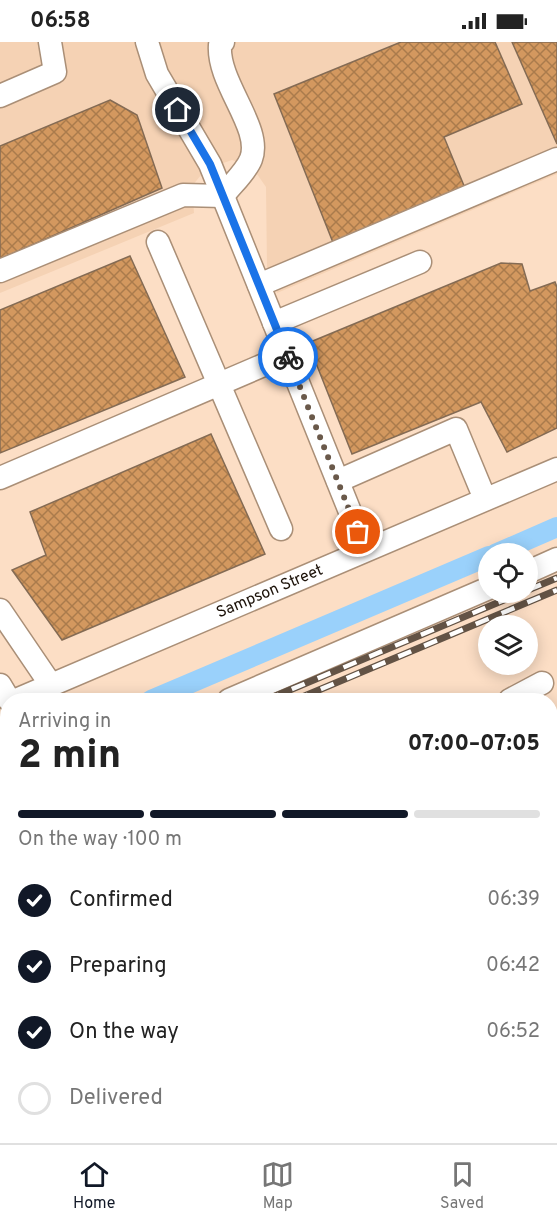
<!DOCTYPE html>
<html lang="en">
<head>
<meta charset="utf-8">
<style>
  :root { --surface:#fff; --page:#f6f6f6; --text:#222; --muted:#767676; --line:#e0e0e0; --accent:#111827 }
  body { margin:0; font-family:Overpass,sans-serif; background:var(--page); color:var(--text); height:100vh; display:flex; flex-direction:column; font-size:22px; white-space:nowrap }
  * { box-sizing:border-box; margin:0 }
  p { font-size:20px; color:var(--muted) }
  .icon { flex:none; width:33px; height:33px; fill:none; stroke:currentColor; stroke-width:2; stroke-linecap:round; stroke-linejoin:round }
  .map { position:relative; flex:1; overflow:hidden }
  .side { position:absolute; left:0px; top:651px; width:558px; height:450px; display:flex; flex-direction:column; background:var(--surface); border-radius:24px 24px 0 0; box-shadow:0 3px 15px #0003 }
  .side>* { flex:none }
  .fabs { position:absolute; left:478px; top:501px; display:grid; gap:12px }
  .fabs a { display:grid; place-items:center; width:60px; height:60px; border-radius:50%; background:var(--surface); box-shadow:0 3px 15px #0003; font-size:30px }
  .pin { position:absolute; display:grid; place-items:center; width:51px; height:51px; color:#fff; margin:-26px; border:3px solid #fff; border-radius:50%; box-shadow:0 2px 6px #0007 }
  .courier { position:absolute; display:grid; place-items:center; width:60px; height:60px; margin:-30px; border:4px solid #1a73e8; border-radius:50%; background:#fff; color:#222; box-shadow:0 2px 8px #0007 }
  .head em { font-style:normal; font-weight:800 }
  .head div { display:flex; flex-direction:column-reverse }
  .head { display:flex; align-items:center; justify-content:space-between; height:102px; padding:0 18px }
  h1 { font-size:39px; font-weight:800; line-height:45px }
  .bar { display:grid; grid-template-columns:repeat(4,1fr); gap:9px 6px; align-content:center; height:72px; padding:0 18px }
  .bar i { height:8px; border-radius:4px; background:var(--line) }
  .bar .on { background:var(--accent) }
  .bar p { grid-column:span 4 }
  ol { padding:0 18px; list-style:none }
  li { display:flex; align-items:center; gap:18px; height:66px }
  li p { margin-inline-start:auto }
  li .icon { padding:6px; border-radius:50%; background:var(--accent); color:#fff; stroke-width:4 }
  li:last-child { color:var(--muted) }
  li i { width:33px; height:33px; border:3px solid var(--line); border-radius:50% }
  .status { display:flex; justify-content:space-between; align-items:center; height:42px; padding:0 30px; background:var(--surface); direction:ltr }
  .status svg { height:16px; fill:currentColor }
  .tab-bar { display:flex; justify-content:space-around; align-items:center; height:84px; border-top:2px solid var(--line); background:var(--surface); font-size:16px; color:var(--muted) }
  .tab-bar a { display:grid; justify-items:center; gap:3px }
  .tab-bar .on { color:var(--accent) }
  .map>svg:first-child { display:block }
</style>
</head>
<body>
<div class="status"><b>06:58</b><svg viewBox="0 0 49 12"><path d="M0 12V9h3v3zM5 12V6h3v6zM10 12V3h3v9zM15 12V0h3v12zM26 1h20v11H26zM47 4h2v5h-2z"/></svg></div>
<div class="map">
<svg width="557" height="1101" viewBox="0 0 557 1101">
  <defs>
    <pattern id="building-cross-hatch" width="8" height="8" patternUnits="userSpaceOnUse" patternTransform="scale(1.5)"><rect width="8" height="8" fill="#d3985f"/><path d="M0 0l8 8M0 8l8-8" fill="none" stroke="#aa7b4c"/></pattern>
  </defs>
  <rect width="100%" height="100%" fill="#fcdec5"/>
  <!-- built -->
  <path fill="#f5d2b4" d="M 0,0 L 557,0 L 557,132 L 277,251 L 267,225 L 266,145 L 252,125 L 232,118 L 206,127 L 192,144 L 194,171 L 0,251 Z"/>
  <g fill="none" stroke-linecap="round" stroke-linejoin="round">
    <!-- canal -->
    <g stroke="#9ad1fb" stroke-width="20">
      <path d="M 495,512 L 557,485"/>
      <path d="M 151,658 L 489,514"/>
      <path d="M 0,723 L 8,720"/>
    </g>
  </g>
  <!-- building -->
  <g fill="url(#building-cross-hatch)" stroke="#846b54" stroke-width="1.5">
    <path d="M 401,0 L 495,0 L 522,62 L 444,95 L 467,151 L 334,203 L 274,52 Z"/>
    <path d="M 512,0 L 557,0 L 557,102 Z"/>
    <path d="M 110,58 L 137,73 L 162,146 L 0,217 L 0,104 Z"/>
    <path d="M 130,214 L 185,335 L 0,411 L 0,268 Z"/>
    <path d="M 501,221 L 522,222 L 530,249 L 555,240 L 557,245 L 557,386 L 507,410 L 481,360 L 352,412 L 308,301 Z"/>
    <path d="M 211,392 L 265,512 L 62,598 L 12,528 L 46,513 L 30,470 Z"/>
    <path d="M 557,690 L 557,779 L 550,770 L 550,694 Z"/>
    <path d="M 553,960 L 557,960 L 557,993 L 552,993 Z"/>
    <path d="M 0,966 L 8,978 L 8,993 L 0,998 Z"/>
    <path d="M 0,1018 L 3,1023 L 8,1020 L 8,1077 L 0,1065 Z"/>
    <path d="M 557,1039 L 557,1069 L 550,1060 L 550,1043 Z"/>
    <path d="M 550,1079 L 557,1090 L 557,1098 L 552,1101 L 529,1101 L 525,1094 L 550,1094 Z"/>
    <path d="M 17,1094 L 42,1094 L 29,1101 L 22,1101 Z"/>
    <path d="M 158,1094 L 205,1094 L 194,1101 L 162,1101 Z"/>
    <path d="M 235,1094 L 272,1094 L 276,1101 L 239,1101 Z"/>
    <path d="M 436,1094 L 460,1094 L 446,1101 L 440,1101 Z"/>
    <path d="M 469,1094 L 474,1101 L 458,1101 Z"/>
    <path d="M 475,1094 L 519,1094 L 524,1101 L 480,1101 Z"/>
  </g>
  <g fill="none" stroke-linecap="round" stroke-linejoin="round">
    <!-- minor casing -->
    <g stroke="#aa8f77" stroke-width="25">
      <g id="minor">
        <path d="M 147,0 L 157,32 L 210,122 L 365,507"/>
        <path d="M 0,54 L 55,30 L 50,0"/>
        <path d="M 223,154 C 231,143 246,130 251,117 C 263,86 217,41 220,3 L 223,0"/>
        <path d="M 158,200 L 281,487"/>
        <path d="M 0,229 L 183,153 L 223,154"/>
        <path d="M 259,243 L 557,117"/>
        <path d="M 274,281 L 420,220"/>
        <path d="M 0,436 L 287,313"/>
        <path d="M 338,439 L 456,387 L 485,457"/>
        <path d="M 528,530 L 557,517"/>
        <path d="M 0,568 L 51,643"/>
        <path d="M 0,643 L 9,658"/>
        <path d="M 16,658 L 557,427"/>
        <path d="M 229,658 L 489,546"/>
        <path d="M 510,658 L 542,641"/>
        <path d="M 0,753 L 8,750"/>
        <path d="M 550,789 L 557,799"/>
        <path d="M 550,875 L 557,890"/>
        <path d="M 550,1012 L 557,1013"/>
        <path d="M 320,1094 L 325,1101"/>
        <path d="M 86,1101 L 97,1094"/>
      </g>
    </g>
    <!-- minor -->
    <use href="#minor" stroke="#fff" stroke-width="22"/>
    <!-- rail casing -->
    <g stroke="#635345" stroke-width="7">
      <g id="rail">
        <path d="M 528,548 L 557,536"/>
        <path d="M 266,658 L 523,550"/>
        <path d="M 295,658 L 557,548"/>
        <path d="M 0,771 L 8,767"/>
        <path d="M 0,783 L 8,780"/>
      </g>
    </g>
    <!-- rail -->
    <use href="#rail" stroke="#fff" stroke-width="4.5" stroke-dasharray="14" stroke-linecap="butt"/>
  </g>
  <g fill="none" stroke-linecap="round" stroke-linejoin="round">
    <!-- done -->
    <path stroke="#6a594a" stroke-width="6" stroke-dasharray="0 10.8" d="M 288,315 L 358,490"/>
    <!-- route -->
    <path stroke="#1a73e8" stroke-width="8" d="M 178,68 L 210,122 L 288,315"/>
  </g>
  <g text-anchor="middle" stroke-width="6" stroke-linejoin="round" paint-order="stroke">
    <!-- street labels -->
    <g font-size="16" fill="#1b1108" stroke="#fff">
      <text transform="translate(269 548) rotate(-23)" y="6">Sampson Street</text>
    </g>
  </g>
</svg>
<div class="fabs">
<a><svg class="icon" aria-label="locate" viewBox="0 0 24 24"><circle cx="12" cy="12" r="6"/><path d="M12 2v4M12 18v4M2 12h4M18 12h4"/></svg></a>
<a><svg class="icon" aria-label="layers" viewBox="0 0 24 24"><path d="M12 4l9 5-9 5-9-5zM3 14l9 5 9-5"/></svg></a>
</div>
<div class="pin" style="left:358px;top:490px;background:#ea580c"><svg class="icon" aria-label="bag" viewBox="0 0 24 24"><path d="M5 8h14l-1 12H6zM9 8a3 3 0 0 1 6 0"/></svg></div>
<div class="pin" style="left:178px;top:68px;background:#1f2937"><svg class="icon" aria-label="home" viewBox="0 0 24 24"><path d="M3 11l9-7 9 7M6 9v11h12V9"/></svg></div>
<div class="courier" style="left:288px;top:315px"><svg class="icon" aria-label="bike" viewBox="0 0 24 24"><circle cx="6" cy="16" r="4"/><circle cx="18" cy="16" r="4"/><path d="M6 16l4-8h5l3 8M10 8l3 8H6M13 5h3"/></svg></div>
<section class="side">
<div class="head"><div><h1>2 min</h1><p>Arriving in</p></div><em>07:00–07:05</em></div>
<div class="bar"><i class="on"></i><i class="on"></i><i class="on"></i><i></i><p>On the way · 100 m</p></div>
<ol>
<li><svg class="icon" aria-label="check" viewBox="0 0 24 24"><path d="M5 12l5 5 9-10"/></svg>Confirmed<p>06:39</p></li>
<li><svg class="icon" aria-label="check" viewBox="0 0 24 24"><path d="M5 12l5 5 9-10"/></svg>Preparing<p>06:42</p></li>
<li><svg class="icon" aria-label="check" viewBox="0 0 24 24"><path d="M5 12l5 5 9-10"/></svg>On the way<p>06:52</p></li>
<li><i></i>Delivered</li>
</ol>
</section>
</div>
<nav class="tab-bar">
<a class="on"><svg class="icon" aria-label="home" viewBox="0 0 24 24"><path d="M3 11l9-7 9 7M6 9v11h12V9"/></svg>Home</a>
<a><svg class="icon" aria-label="map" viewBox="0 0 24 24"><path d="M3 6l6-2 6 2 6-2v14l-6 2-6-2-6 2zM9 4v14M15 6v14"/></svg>Map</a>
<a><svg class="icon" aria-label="saved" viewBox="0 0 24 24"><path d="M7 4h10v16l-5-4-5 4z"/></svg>Saved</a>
</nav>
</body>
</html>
